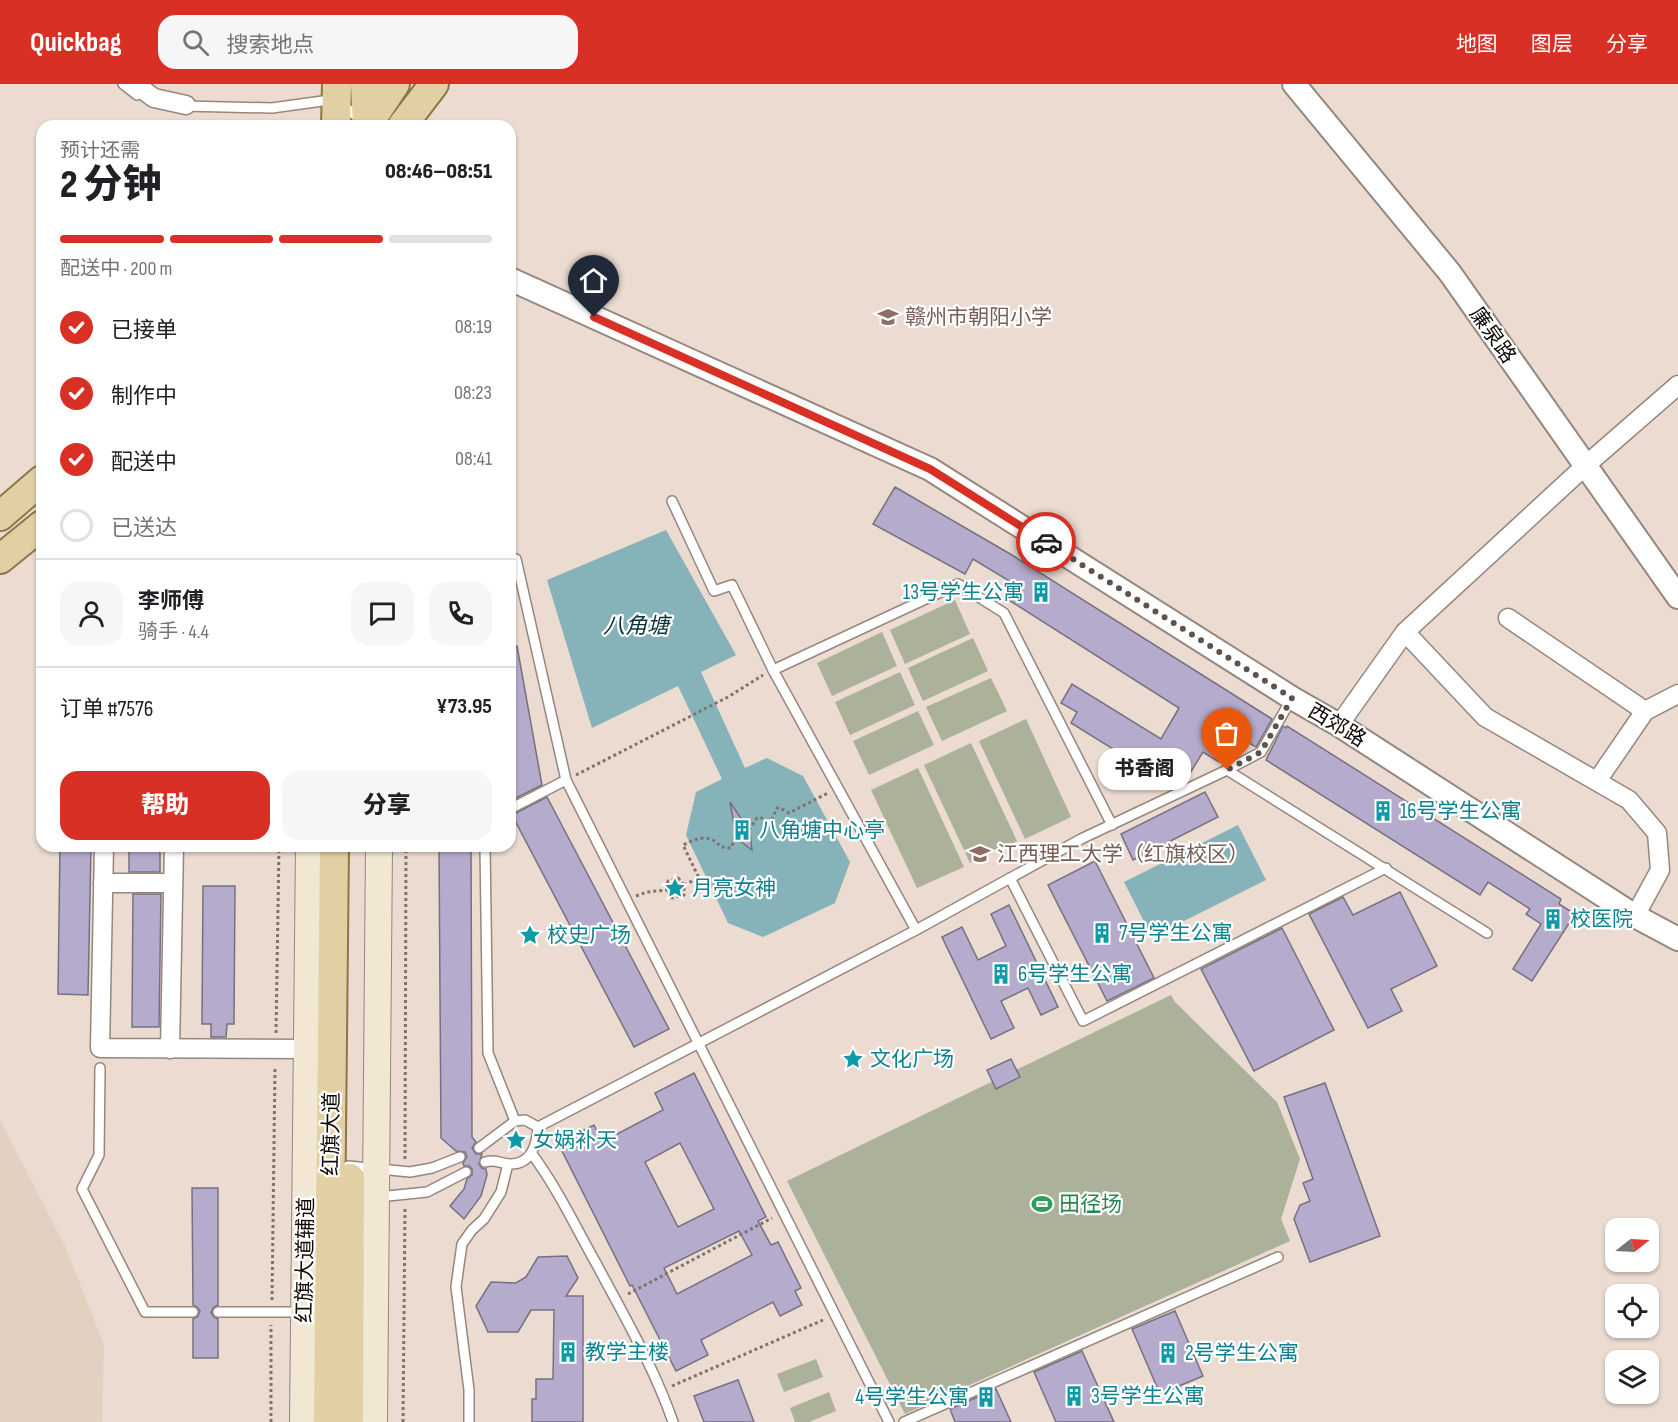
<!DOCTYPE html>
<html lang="zh">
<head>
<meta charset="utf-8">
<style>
  :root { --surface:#fff; --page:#f6f6f6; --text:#202124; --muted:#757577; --line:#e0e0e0; --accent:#d93025 }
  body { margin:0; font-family:"Sofia Sans Condensed","Noto Sans SC",sans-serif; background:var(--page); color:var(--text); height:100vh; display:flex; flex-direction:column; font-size:22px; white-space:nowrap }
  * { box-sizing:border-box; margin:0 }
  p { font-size:20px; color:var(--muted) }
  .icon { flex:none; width:33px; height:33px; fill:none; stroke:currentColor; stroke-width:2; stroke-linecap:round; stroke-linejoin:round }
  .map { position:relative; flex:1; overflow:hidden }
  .panel { position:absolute; left:36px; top:36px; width:480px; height:732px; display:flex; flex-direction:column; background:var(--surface); border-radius:18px; box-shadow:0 2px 4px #0004 }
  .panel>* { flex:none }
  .needle { width:39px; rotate:72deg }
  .buttons { position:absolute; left:1605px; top:1134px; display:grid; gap:12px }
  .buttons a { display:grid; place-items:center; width:54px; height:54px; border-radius:12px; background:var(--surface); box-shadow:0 2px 4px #0004; font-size:30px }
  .pin { position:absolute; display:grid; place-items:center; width:51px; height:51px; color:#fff; margin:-62px -26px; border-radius:50% 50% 50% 0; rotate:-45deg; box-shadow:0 0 6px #0007 }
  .pin .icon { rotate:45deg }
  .courier { position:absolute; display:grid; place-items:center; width:60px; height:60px; margin:-30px; border:4px solid #d93025; border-radius:50%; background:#fff; color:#222; box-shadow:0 2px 8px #0007 }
  .bubble { position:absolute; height:42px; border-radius:18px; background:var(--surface); box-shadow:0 2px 4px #0004; font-size:20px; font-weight:800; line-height:42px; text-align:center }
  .headline em { font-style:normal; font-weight:800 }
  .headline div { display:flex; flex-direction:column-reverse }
  .headline { display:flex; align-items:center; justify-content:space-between; height:102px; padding:0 24px }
  h1 { font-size:39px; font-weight:800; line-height:45px }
  .bar { display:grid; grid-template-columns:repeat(4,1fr); gap:9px 6px; align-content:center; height:72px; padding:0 24px }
  .bar i { height:8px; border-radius:4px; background:var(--line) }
  .bar .current { background:var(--accent) }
  .bar p { grid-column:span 4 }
  .line { display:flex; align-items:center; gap:15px; padding:0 24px; border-top:2px solid var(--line) }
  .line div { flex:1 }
  .round { display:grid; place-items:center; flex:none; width:63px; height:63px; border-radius:18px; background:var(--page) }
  ol { padding:0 24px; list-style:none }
  li { display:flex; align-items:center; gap:18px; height:66px }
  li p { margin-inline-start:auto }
  li .icon { padding:6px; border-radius:50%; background:var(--accent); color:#fff; stroke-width:4 }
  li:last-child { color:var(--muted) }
  li i { width:33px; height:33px; border:3px solid var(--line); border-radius:50% }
  .action { display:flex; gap:12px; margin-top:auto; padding:12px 24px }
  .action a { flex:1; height:69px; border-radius:18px; background:var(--accent); color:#fff; font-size:24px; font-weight:800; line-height:69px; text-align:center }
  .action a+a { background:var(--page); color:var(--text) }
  header { display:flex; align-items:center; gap:36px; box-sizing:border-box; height:84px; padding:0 30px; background:var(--accent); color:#fff }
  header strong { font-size:28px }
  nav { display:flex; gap:33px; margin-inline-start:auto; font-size:21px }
  .search { width:420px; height:54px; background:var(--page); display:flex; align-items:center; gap:15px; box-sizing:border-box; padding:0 21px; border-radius:18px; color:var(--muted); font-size:22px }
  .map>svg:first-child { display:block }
</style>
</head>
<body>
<header>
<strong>Quickbag</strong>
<div class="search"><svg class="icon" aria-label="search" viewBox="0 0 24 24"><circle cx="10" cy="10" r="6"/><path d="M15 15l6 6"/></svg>搜索地点</div>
<nav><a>地图</a><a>图层</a><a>分享</a></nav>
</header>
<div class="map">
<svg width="1678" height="1338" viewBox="0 0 1678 1338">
  <rect width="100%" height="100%" fill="#ebdbd1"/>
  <!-- commercial -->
  <path fill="#e2d1c0" d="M 0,1036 L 65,1162 L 104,1261 L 102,1338 L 0,1338 Z"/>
  <!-- green -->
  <g fill="#acb199">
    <path d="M 955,516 L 970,550 L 905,580 L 890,546 Z"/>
    <path d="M 882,548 L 897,582 L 832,612 L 817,579 Z"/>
    <path d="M 973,554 L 988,587 L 923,617 L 908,584 Z"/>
    <path d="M 900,588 L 915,621 L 850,651 L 835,618 Z"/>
    <path d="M 991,594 L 1007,627 L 942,657 L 926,623 Z"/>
    <path d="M 918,627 L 934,661 L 869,691 L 853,657 Z"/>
    <path d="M 1026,635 L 1071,733 L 1025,755 L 979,657 Z"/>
    <path d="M 971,659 L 1017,757 L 970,779 L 924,681 Z"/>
    <path d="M 918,684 L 964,783 L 917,804 L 871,706 Z"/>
    <path d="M 1171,911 L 1175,918 L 1277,1018 L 1300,1075 L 1281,1135 L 1290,1157 L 905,1330 L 787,1097 Z"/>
    <path d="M 816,1275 L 823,1293 L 784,1308 L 777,1290 Z"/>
    <path d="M 829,1308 L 836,1327 L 809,1338 L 795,1338 L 790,1324 Z"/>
  </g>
  <!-- water -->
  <g fill="#86b2b9">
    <path d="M 666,446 L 736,571 L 701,588 L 745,684 L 767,674 L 803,692 L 850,778 L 835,819 L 763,853 L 728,839 L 686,751 L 696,708 L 722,695 L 678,602 L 592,644 L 547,496 Z"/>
    <path d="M 1238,741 L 1266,796 L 1152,853 L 1124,798 Z"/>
  </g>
  <!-- building -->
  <g fill="#b5abcc" stroke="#75717f" stroke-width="1.5" fill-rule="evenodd">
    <path d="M 895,403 L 1012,471 L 1272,635 L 1256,663 L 1235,651 L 1219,678 L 1203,668 L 1184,699 L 1164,687 L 1160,694 L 1071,639 L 1077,628 L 1061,619 L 1072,600 L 1161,655 L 1179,624 L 1007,515 L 1016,501 L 973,475 L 965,490 L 873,440 Z"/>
    <path d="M 517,562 L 542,701 L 510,717 L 510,563 Z"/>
    <path d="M 1283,642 L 1286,644 L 1287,642 L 1561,815 L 1559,820 L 1575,830 L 1532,897 L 1513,885 L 1541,840 L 1526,830 L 1530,825 L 1488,798 L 1480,811 L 1266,676 Z"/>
    <path d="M 1205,708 L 1218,733 L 1133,776 L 1121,750 Z"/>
    <path d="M 547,713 L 669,945 L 634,963 L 512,731 Z"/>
    <path d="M 730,718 L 750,748 L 752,766 L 739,756 L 736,751 Z"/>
    <path d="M 60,762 L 91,762 L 88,911 L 58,910 Z"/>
    <rect x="129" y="762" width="31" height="26"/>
    <path d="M 439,762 L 471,762 L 472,1053 L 476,1058 L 472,1064 L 476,1070 L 482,1070 L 479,1080 L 482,1084 L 486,1085 L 487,1091 L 481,1112 L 464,1135 L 450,1122 L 464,1105 L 467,1095 L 472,1091 L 472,1085 L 469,1082 L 464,1082 L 463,1079 L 467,1073 L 465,1068 L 456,1067 L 441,1054 Z"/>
    <path d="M 1095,777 L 1154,894 L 1107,917 L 1048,801 Z"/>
    <path d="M 203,802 L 235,802 L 234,940 L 227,940 L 226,953 L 211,953 L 211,940 L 202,940 Z"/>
    <path d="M 1400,808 L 1437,882 L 1391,905 L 1402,927 L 1368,944 L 1309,830 L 1343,813 L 1353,831 Z"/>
    <path d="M 133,810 L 161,810 L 159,943 L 132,943 Z"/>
    <path d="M 1009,821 L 1058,923 L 1041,931 L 1028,904 L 1001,917 L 1014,944 L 991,955 L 942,853 L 962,843 L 978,876 L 1006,862 L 991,830 Z"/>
    <path d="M 1282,844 L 1334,946 L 1254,987 L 1201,885 Z"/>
    <path d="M 1011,975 L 1020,993 L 996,1005 L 987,986 Z"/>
    <path d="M 694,989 L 766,1133 L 758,1137 L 771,1161 L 778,1158 L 801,1204 L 795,1207 L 802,1221 L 780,1232 L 773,1218 L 701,1256 L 708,1271 L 676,1287 L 632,1201 L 630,1202 L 558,1059 L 594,1041 L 602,1058 L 663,1026 L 655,1009 ZM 680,1059 L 714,1125 L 678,1143 L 645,1078 ZM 739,1147 L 752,1171 L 677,1210 L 664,1184 Z"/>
    <path d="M 1325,999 L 1380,1152 L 1310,1178 L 1294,1135 L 1300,1121 L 1310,1117 L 1303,1099 L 1313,1095 L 1284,1013 Z"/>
    <path d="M 192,1104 L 218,1104 L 218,1221 L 213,1224 L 211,1229 L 214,1233 L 218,1235 L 218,1274 L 193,1274 L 193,1235 L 198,1232 L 200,1227 L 197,1223 L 193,1221 Z"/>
    <path d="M 567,1172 L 578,1194 L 566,1212 L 583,1212 L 583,1338 L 532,1338 L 532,1315 L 536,1315 L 536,1295 L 553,1295 L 554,1226 L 531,1226 L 518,1248 L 488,1248 L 476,1222 L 491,1198 L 516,1199 L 526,1193 L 538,1173 Z"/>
    <path d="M 1175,1227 L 1203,1292 L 1160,1310 L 1132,1245 Z"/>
    <path d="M 1082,1267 L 1114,1338 L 1056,1338 L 1034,1288 Z"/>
    <path d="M 738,1296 L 754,1338 L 704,1338 L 694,1312 Z"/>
    <path d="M 996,1305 L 1011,1338 L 955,1338 L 950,1325 Z"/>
  </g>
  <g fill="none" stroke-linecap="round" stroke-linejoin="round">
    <!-- service casing -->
    <g stroke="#96877e" stroke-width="12">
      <g id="service">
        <path d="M 123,0 L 137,11"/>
        <path d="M 183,22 L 272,24 L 337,15 L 360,36"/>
        <path d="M 672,417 L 714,507 L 732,501 L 773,586 L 916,846"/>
        <path d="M 516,475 L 566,696 L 889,1338"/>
        <path d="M 773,586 L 958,500 L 1004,529 L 1112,741"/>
        <path d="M 1227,686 L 1487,849"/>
        <path d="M 510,725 L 566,696"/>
        <path d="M 485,762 L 488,969 L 515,1037"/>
        <path d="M 1010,794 L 1083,937 L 1386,784"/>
        <path d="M 100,984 L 99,1071 L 82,1105 L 145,1228 L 193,1228"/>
        <path d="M 538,1043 L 916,846 L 1081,755 L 1227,686 L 1261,668 L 1292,614"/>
        <path d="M 479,1064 L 515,1037 L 525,1036 L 538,1043"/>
        <path d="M 532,1070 C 558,1105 576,1144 597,1181 C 624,1232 654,1283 673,1338"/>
        <path d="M 485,1078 C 496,1075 498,1079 509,1080 C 531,1081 537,1061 538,1043"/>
        <path d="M 348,1082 L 410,1088 L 432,1084 L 460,1073"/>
        <path d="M 378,1113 L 427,1108 L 466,1088"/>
        <path d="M 218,1228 L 302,1228"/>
        <path d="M 469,1338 L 469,1306 L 456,1203 L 459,1181 L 462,1160 L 472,1146 L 484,1135 L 501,1108 L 508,1080"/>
        <path d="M 904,1338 L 1278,1173"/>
      </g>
    </g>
    <!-- minor casing -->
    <g stroke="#96877e" stroke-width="21">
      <g id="minor">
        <path d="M 135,0 L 154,14 L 186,21"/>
        <path d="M 1508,534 L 1645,627"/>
        <path d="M 1405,548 L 1485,633 L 1629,716 L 1657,749 L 1660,786 L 1635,832"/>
        <path d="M 1339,641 L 1405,548 L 1585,382 L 1678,301"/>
        <path d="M 1597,697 L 1645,627 L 1678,610"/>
        <path d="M 104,762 L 100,964 L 318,965"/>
        <path d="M 103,799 L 173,799"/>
        <path d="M 170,965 L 174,762"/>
      </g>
    </g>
    <!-- tertiary casing -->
    <g stroke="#96877e" stroke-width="26">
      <g id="tertiary">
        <path d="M 1294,0 L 1450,189 L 1678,513"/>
        <path d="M 510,195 L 930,385 L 1292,614 L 1339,641 L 1635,832 L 1678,855"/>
      </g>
    </g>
    <!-- secondary casing -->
    <g stroke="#96877e" stroke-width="28">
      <g id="secondary">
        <path d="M 303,1338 L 309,762"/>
        <path d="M 374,1338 L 379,762"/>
      </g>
    </g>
    <!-- primary casing -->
    <g stroke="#8c7646" stroke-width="32">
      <g id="primary">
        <path d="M 365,0 L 367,42"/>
        <path d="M 336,42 L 337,0"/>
        <path d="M 367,42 L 395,0"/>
        <path d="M 402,42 L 434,0"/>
        <path d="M 0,432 L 42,396"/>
        <path d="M 0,475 L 42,441"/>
        <path d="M 328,1338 L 334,762"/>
        <path d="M 349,1338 L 350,1094"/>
      </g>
    </g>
    <!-- path -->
    <g stroke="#7f746d" stroke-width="3" stroke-dasharray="3 3" stroke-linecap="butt">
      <path d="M 576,691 L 728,613 L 763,591"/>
      <path d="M 749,746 L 757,734 L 760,733 L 767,737 L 772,735 L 777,724 L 780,724 L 789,729 L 828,709"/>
      <path d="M 678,794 L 684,801 L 684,811 L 672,814 L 667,806 L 668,797 Z"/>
      <path d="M 684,801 L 699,794 L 683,761 C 697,754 710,749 721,763 L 731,764 L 736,751"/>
      <path d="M 636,812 L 647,808 L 667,806"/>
      <path d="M 276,949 L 279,762"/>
      <path d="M 405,1075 L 406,762"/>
      <path d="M 628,1210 L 772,1134"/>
      <path d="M 272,1216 L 275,983"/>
      <path d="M 672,1302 L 823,1236"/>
      <path d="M 271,1338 L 271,1241"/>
      <path d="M 403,1338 L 405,1124"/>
    </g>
    <!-- service -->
    <use href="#service" stroke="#fff" stroke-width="9"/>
    <!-- minor -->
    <use href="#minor" stroke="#fff" stroke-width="18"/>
    <!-- tertiary -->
    <use href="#tertiary" stroke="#fff" stroke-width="22"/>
    <!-- secondary -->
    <use href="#secondary" stroke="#f1e7d2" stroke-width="26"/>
    <!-- primary -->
    <use href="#primary" stroke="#e2d0a4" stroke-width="28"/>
  </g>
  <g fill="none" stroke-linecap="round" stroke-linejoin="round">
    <!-- done -->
    <path stroke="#5c534e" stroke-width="6" stroke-dasharray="0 10.8" d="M 1046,458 L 1292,614 L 1261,668 L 1227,686"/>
    <!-- route -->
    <path stroke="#d93025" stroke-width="8" d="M 594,233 L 930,385 L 1046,458"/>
  </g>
  <!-- icons -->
  <defs>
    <g id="school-bare" transform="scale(1.62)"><path d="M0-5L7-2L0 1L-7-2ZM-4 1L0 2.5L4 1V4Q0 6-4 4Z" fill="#8d6e63" stroke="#fff" stroke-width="2.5" paint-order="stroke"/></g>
    <g id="building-bare" transform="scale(1.62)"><path d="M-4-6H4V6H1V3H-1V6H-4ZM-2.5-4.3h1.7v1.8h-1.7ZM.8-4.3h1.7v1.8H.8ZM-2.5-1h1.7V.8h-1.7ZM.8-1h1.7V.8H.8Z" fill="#0f9aa8" stroke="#fff" stroke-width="2.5" paint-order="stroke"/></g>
    <g id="university-bare" transform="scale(1.62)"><path d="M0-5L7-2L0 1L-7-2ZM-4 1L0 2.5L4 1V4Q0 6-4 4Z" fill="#8d6e63" stroke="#fff" stroke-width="2.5" paint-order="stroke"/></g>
    <g id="sight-bare" transform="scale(1.62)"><path d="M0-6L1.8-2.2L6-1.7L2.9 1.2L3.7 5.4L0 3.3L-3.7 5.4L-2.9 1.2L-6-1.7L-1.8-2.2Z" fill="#0f9aa8" stroke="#fff" stroke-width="2.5" paint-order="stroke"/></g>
    <g id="stadium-bare" transform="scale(1.62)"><path d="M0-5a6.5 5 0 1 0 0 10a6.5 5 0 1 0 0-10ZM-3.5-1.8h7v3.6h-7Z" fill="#2e9e5b" stroke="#fff" stroke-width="2.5" paint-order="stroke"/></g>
  </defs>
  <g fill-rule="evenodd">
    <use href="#school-bare" x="888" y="233"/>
    <use href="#building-bare" x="1041" y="508"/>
    <use href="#building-bare" x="1383" y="727"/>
    <use href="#building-bare" x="742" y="746"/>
    <use href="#university-bare" x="980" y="770"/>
    <use href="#sight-bare" x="675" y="804"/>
    <use href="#building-bare" x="1553" y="835"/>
    <use href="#building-bare" x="1102" y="849"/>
    <use href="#sight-bare" x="530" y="851"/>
    <use href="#building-bare" x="1001" y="890"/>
    <use href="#sight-bare" x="853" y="975"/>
    <use href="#sight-bare" x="516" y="1056"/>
    <use href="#stadium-bare" x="1042" y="1120"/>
    <use href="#building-bare" x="568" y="1268"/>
    <use href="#building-bare" x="1168" y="1269"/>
    <use href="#building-bare" x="1074" y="1312"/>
    <use href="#building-bare" x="986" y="1313"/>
  </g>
  <g text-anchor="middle" stroke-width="4.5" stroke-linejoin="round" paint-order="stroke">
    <!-- education labels -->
    <g font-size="21" fill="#785e54" stroke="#fff" text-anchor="start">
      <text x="905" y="240">赣州市朝阳小学</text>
      <text x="997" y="777">江西理工大学（红旗校区）</text>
    </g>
    <!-- street labels -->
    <g font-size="21" fill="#0f0a07" stroke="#fff">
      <text transform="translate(1493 251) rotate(55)" y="7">廉泉路</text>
      <text transform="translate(1337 641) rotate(31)" y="7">西郊路</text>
      <text transform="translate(331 1050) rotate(-89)" y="7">红旗大道</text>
      <text transform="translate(305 1176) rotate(-89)" y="7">红旗大道辅道</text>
    </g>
    <!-- culture labels -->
    <g font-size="21" fill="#0d838f" stroke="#fff" text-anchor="start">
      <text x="1024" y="515" text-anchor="end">13号学生公寓</text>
      <text x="1400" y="734">16号学生公寓</text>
      <text x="759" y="753">八角塘中心亭</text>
      <text x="692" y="811">月亮女神</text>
      <text x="1570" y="842">校医院</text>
      <text x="1119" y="856">7号学生公寓</text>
      <text x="547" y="858">校史广场</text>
      <text x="1018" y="897">6号学生公寓</text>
      <text x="870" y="982">文化广场</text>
      <text x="533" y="1063">女娲补天</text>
      <text x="585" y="1275">教学主楼</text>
      <text x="1185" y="1276">2号学生公寓</text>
      <text x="1091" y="1319">3号学生公寓</text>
      <text x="969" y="1320" text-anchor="end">4号学生公寓</text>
    </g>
    <!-- leisure labels -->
    <g font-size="21" fill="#27864d" stroke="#fff" text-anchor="start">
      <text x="1059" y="1127">田径场</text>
    </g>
    <!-- water labels -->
    <g font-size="22" font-style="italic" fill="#08343a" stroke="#fff">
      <text x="636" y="549">八角塘</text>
    </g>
  </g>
</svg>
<div class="buttons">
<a><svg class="needle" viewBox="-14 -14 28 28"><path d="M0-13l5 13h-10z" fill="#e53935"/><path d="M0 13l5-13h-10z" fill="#757577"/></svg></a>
<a><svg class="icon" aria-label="locate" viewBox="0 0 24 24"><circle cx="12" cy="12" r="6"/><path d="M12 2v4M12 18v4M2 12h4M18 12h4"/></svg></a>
<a><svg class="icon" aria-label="layers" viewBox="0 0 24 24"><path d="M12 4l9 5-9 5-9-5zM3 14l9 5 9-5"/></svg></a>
</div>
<div class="pin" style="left:1227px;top:686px;background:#ea580c"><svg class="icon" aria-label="bag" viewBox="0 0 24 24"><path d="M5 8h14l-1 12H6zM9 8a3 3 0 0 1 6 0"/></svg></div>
<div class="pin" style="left:594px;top:233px;background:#1f2937"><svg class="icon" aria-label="home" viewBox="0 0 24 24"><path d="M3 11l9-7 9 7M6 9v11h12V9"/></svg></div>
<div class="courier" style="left:1046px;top:458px"><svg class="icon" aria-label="car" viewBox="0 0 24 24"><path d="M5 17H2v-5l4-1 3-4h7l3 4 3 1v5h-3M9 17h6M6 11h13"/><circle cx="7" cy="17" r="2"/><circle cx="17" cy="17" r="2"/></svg></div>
<div class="bubble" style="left:1098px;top:664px;width:93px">书香阁</div>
<section class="panel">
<div class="headline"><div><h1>2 分钟</h1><p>预计还需</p></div><em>08:46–08:51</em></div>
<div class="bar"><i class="current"></i><i class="current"></i><i class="current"></i><i></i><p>配送中 · 200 m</p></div>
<ol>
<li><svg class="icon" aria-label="check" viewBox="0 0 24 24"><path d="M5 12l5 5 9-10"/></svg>已接单<p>08:19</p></li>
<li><svg class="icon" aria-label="check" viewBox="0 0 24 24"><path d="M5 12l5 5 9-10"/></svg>制作中<p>08:23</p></li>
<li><svg class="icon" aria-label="check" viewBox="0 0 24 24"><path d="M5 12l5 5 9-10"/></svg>配送中<p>08:41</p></li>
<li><i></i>已送达</li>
</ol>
<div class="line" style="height:108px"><a class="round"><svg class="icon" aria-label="person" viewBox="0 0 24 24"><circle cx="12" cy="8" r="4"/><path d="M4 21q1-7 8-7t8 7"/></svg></a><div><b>李师傅</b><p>骑手 · 4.4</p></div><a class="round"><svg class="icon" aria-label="chat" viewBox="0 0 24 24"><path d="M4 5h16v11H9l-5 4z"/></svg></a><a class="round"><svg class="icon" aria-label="phone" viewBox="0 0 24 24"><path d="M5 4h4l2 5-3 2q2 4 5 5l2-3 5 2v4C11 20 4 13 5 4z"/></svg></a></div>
<div class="line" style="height:78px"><div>订单 #7576</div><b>¥73.95</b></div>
<div class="action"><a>帮助</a><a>分享</a></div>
</section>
</div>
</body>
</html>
